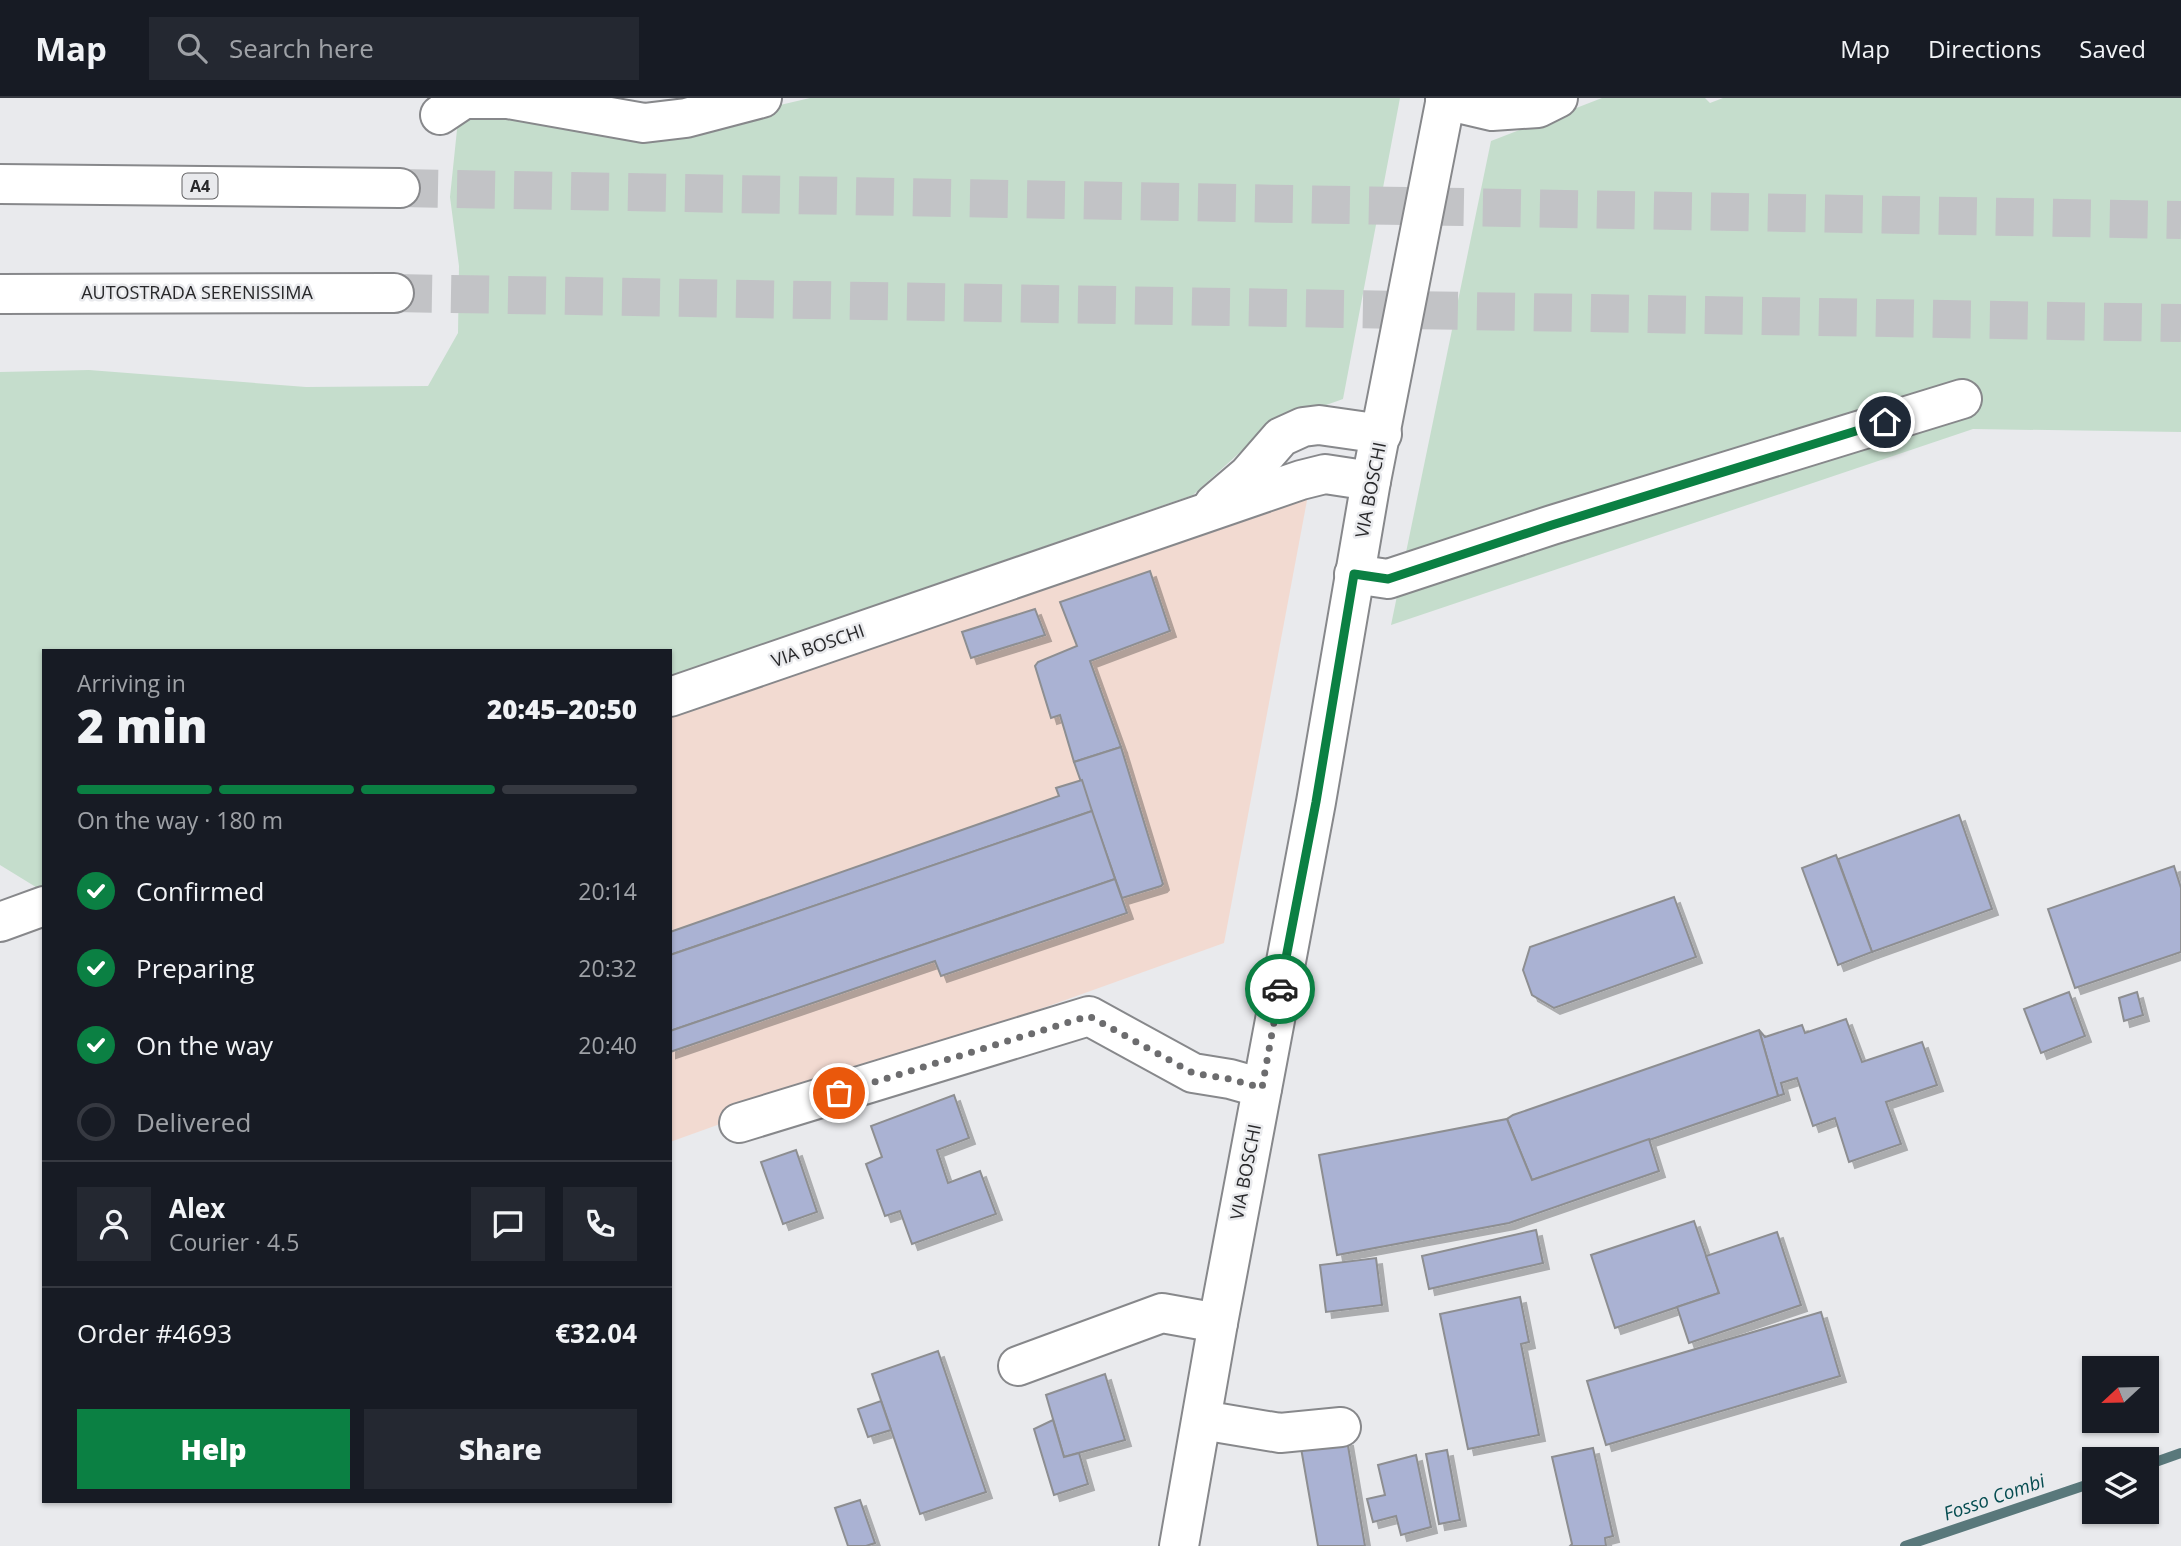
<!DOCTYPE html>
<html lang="en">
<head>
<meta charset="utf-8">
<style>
  :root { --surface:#171b24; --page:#242831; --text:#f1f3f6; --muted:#9ea1a6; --line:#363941; --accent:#0b8043 }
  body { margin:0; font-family:"Open Sans",sans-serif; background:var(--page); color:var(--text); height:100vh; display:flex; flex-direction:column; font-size:26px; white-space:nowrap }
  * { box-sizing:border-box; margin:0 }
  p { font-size:23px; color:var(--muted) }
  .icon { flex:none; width:38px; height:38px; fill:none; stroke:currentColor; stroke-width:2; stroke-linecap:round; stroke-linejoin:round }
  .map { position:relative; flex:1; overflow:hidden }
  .details { position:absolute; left:42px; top:551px; width:630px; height:854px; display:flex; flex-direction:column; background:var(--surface); border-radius:0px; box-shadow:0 2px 5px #0004 }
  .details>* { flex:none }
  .needle { width:46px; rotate:248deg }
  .buttons { position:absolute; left:2082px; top:1258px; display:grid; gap:14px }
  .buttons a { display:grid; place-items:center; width:77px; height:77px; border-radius:0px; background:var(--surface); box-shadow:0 2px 5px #0004; font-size:35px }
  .pin { position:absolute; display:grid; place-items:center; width:60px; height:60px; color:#fff; margin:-30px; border:4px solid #fff; border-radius:50%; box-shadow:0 2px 7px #0007 }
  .courier { position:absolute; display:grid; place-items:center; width:70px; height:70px; margin:-35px; border:5px solid #0b8043; border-radius:50%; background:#fff; color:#222; box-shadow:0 2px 9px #0007 }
  .head em { font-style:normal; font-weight:800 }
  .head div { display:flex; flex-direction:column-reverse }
  .head { display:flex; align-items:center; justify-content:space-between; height:119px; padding:0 35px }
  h1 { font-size:46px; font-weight:800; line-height:52px }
  .bar { display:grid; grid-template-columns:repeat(4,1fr); gap:10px 7px; align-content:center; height:84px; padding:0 35px }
  .bar i { height:9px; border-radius:5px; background:var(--line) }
  .bar .on { background:var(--accent) }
  .bar p { grid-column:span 4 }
  .line { display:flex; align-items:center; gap:18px; padding:0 35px; border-top:2px solid var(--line) }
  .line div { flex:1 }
  .round { display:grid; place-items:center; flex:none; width:74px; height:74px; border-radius:0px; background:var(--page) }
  ol { padding:0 35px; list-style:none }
  li { display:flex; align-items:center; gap:21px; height:77px }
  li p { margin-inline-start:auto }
  li .icon { padding:7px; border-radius:50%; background:var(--accent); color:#fff; stroke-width:4 }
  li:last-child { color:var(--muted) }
  li i { width:38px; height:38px; border:4px solid var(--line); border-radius:50% }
  .primary-button { display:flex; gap:14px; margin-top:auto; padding:14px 35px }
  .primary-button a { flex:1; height:80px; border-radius:0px; background:var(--accent); color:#fff; font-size:28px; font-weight:800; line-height:80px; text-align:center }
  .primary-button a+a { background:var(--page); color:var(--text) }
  header { display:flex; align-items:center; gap:42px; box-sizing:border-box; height:98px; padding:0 35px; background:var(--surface); border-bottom:2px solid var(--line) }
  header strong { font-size:33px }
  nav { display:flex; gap:38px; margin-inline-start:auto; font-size:24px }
  .search { width:490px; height:63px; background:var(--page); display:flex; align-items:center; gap:18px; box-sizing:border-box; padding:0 24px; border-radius:0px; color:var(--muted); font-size:26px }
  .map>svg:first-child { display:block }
</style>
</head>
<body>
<header>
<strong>Map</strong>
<div class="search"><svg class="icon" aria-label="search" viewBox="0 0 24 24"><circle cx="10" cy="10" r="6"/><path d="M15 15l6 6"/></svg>Search here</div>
<nav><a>Map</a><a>Directions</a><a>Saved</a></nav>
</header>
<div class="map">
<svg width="2181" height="1448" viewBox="0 0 2181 1448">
  <defs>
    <filter id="shadow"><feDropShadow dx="6" dy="6" stdDeviation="0" flood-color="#0004"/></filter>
  </defs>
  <rect width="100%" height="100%" fill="#e9eaed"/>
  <!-- industrial -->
  <path fill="#f2dad1" d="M 1308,397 L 1224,845 L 670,1044 L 670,614 Z"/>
  <!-- green -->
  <g fill="#c5ddcc">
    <path d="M 810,0 L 1400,0 L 1343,301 L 1270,327 L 1193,397 L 670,578 L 670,553 L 44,553 L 44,794 L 0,767 L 0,274 L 89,272 L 306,289 L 428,288 L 458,235 L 459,168 L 450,99 L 458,22 L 492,2 L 648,38 Z"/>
    <path d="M 1602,0 L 1705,0 L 1710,5 L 1723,0 L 2181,0 L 2181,334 L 1973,331 L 1391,527 L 1491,43 Z"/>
  </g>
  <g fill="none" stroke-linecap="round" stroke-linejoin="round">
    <!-- stream -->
    <g stroke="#59787b" stroke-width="10">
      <path d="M 2147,1367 L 2181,1355"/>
      <path d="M 1905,1448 L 2095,1384"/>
    </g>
  </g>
  <!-- building -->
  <g fill="#aab2d3" stroke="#8d8e91" stroke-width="2" filter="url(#shadow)">
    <path d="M 1150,473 L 1170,533 L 1090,563 L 1121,649 L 1074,664 L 1060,617 L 1051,620 L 1035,568 L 1038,564 L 1077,548 L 1060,504 Z"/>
    <path d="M 1035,511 L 1045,537 L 971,560 L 962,534 Z"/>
    <path d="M 1121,649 L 1163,786 L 1161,788 L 1122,800 L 1074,664 Z"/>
    <path d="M 1082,682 L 1092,713 L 670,857 L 670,834 L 1059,698 L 1056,690 Z"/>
    <path d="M 1092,713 L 1115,781 L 670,933 L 670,857 Z"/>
    <path d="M 1959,717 L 1992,811 L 1872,854 L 1838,761 Z"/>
    <path d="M 1836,757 L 1872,854 L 1838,867 L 1802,770 Z"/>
    <path d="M 2174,768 L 2181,790 L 2181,854 L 2075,890 L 2048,811 Z"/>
    <path d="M 1115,781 L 1127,815 L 941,878 L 935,863 L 670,954 L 670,933 Z"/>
    <path d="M 1674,799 L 1696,859 L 1554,910 L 1532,897 L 1523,872 L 1530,849 Z"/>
    <path d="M 2069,894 L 2085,938 L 2041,955 L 2024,911 Z"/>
    <path d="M 2137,894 L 2143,917 L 2124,923 L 2119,900 Z"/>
    <path d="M 1846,921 L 1862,964 L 1922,944 L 1937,987 L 1886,1004 L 1901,1046 L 1849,1064 L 1835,1020 L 1813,1028 L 1797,980 L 1781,985 L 1784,996 L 1778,998 L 1759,932 L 1765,939 L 1802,927 L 1805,935 Z"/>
    <path d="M 1759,932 L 1778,998 L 1532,1082 L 1507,1021 L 1513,1017 Z"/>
    <path d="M 954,997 L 969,1040 L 937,1052 L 948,1085 L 980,1073 L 996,1116 L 912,1146 L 900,1113 L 885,1118 L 866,1066 L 882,1059 L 871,1028 Z"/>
    <path d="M 1507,1021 L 1532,1082 L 1649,1041 L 1659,1073 L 1509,1125 L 1337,1157 L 1319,1057 Z"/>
    <path d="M 796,1052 L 817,1114 L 783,1126 L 761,1064 Z"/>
    <path d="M 1694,1123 L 1719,1195 L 1615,1230 L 1591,1157 Z"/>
    <path d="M 1536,1132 L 1543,1165 L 1429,1191 L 1422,1158 Z"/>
    <path d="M 1777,1134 L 1801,1207 L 1689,1245 L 1677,1209 L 1719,1195 L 1706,1158 Z"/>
    <path d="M 1376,1160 L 1382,1207 L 1326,1214 L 1320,1167 Z"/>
    <path d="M 1520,1199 L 1529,1244 L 1521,1246 L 1539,1337 L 1468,1351 L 1440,1216 Z"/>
    <path d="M 1821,1214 L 1840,1278 L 1606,1347 L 1587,1283 Z"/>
    <path d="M 938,1253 L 986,1394 L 920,1416 L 872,1276 Z"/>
    <path d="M 1105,1276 L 1125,1342 L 1064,1359 L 1046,1297 Z"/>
    <path d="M 881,1303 L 891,1332 L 868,1339 L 858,1311 Z"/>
    <path d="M 1053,1322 L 1064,1359 L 1079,1355 L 1088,1386 L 1054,1397 L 1034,1331 Z"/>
    <path d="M 1347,1342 L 1365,1448 L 1318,1448 L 1301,1350 Z"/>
    <path d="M 1593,1350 L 1613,1438 L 1605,1440 L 1606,1448 L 1570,1448 L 1572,1446 L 1552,1359 Z"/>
    <path d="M 1447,1352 L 1460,1422 L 1439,1426 L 1426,1356 Z"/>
    <path d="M 1416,1357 L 1431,1429 L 1401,1437 L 1396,1418 L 1373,1424 L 1367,1401 L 1385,1397 L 1378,1367 Z"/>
    <path d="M 860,1402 L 875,1445 L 866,1448 L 848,1448 L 835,1410 Z"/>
  </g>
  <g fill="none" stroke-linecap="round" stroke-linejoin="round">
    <!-- highway-tunnel -->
    <g stroke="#c2c3c6" stroke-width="38" stroke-dasharray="38 19" stroke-linecap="butt">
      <path d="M 400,90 L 2181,122"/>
      <path d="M 394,195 L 2181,225"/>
    </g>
    <!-- minor casing -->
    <g stroke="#87888b" stroke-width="42">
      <g id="minor">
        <path d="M 1445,2 L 1492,13 L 1538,10 L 1558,0"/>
        <path d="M 440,17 L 464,1 L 508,1 L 644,25 L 686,20 L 762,0"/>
        <path d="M 1214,406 L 1248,377 L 1281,339 L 1303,329 L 1319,327 L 1382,336"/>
        <path d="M 1354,476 L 1388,481 L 1552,427 L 1962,301"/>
        <path d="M 670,599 L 1301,382 L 1325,376 L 1371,383"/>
        <path d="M 0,824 L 44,808"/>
        <path d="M 739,1025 L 1089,918 L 1193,975 L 1230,981 L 1262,990"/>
        <path d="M 1018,1268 L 1162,1215 L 1218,1225"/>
        <path d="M 1202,1322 L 1280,1335 L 1341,1329"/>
      </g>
    </g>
    <!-- major casing -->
    <g stroke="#87888b" stroke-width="42">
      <path id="major" d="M 1179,1448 L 1218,1225 L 1316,704 L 1371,383 L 1446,0"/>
    </g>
    <!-- highway casing -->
    <g stroke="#87888b" stroke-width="42">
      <g id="highway">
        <path d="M 0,86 L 400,90"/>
        <path d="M 0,196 L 394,195"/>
      </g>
    </g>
    <!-- minor -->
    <use href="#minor" stroke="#fff" stroke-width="38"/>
    <!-- major -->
    <use href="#major" stroke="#fff" stroke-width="38"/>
    <!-- highway -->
    <use href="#highway" stroke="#fff" stroke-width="38"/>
  </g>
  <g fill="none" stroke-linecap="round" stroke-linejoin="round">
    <!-- done -->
    <path stroke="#6c6c6e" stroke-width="7" stroke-dasharray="0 12.6" d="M 839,995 L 1089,918 L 1193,975 L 1230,981 L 1262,990 L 1280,891"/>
    <!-- route -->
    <path stroke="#0b8043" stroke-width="9" d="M 1280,891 L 1316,704 L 1354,476 L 1388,481 L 1552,427 L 1885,324"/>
  </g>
  <g text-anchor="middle" stroke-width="5" stroke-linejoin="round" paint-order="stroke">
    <!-- shield labels -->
    <rect fill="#e9eaed" stroke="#626264" stroke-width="2" x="182.5" y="75.5" width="35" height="25" rx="5"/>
    <g font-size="16" font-weight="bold" fill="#28282a">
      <text x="200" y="94">A4</text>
    </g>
    <!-- street labels -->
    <g font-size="18" fill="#28282a" stroke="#e9eaed">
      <text x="197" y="201">AUTOSTRADA SERENISSIMA</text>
      <text transform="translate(1371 392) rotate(-79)" y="6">VIA BOSCHI</text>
      <text transform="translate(818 548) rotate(-19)" y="6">VIA BOSCHI</text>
      <text transform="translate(1246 1074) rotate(-79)" y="6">VIA BOSCHI</text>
    </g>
    <!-- water labels -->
    <g font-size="19" font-style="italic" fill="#064d51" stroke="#e9eaed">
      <text transform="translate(1994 1399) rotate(-19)" y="7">Fosso Combi</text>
    </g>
  </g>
</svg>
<div class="buttons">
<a><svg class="needle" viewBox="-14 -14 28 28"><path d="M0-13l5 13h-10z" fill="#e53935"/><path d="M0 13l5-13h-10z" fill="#9ea1a6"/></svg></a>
<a><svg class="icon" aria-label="layers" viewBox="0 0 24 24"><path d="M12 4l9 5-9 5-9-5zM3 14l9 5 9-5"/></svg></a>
</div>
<div class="pin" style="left:839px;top:995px;background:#ea580c"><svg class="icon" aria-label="bag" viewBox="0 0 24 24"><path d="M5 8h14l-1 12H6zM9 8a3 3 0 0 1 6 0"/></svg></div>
<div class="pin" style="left:1885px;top:324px;background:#1f2937"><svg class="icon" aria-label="home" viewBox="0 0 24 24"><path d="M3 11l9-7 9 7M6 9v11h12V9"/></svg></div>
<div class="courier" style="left:1280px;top:891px"><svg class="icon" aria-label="car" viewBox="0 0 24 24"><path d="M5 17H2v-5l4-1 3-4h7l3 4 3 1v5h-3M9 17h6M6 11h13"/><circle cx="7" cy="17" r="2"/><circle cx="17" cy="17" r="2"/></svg></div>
<section class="details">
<div class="head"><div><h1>2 min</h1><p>Arriving in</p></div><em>20:45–20:50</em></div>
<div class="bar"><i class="on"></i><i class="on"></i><i class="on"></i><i></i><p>On the way · 180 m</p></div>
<ol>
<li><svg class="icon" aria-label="check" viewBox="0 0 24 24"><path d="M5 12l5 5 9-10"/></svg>Confirmed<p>20:14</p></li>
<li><svg class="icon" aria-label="check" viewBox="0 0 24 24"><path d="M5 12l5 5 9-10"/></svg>Preparing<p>20:32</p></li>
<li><svg class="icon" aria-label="check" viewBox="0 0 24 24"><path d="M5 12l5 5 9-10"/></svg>On the way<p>20:40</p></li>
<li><i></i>Delivered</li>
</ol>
<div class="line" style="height:126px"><a class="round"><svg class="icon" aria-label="person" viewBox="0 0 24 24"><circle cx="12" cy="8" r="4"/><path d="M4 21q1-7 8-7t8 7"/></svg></a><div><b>Alex</b><p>Courier · 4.5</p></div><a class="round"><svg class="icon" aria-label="chat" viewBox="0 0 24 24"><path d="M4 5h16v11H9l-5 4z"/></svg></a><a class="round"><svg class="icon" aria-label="phone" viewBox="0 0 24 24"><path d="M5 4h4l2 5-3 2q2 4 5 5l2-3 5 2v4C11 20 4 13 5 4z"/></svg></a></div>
<div class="line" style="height:91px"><div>Order #4693</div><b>€32.04</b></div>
<div class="primary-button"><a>Help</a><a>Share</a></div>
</section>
</div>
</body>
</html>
